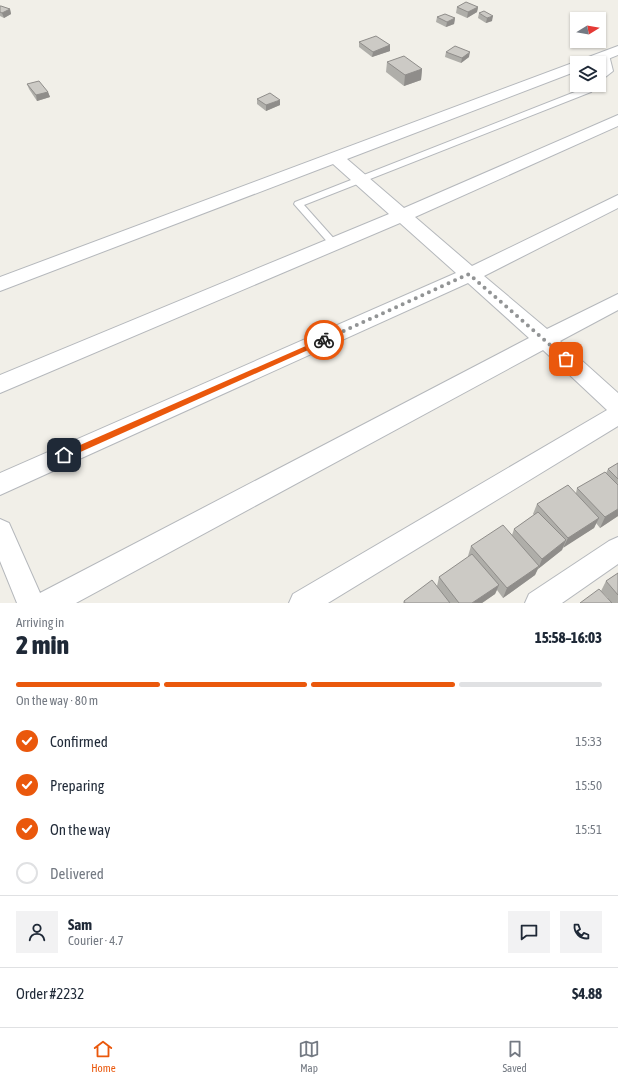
<!DOCTYPE html>
<html lang="en">
<head>
<meta charset="utf-8">
<style>
  :root { --surface:#fff; --page:#f2f2f3; --text:#1f2937; --muted:#747a83; --line:#e0e1e3; --accent:#ea580c }
  body { margin:0; font-family:"Asap Condensed",sans-serif; background:var(--page); color:var(--text); height:100vh; display:flex; flex-direction:column; font-size:15px; white-space:nowrap }
  * { box-sizing:border-box; margin:0 }
  p { font-size:13px; color:var(--muted) }
  .icon { flex:none; width:22px; height:22px; fill:none; stroke:currentColor; stroke-width:2; stroke-linecap:round; stroke-linejoin:round }
  .map { position:relative; height:603px; overflow:hidden }
  .side { display:flex; flex-direction:column; background:var(--surface); flex:1 }
  .side>* { flex:none }
  .needle { width:26px; rotate:79deg }
  .buttons { position:absolute; left:570px; top:12px; display:grid; gap:8px }
  .buttons a { display:grid; place-items:center; width:36px; height:36px; border-radius:0px; background:var(--surface); box-shadow:0 1px 3px #0004; font-size:20px }
  .pin { position:absolute; display:grid; place-items:center; width:34px; height:34px; color:#fff; margin:-17px; border-radius:8px; box-shadow:0 2px 6px #0006 }
  .courier { position:absolute; display:grid; place-items:center; width:40px; height:40px; margin:-20px; border:3px solid #ea580c; border-radius:50%; background:#fff; color:#222; box-shadow:0 1px 5px #0007 }
  .head em { font-style:normal; font-weight:800 }
  .head div { display:flex; flex-direction:column-reverse }
  .head { display:flex; align-items:center; justify-content:space-between; height:68px; padding:0 16px }
  h1 { font-size:26px; font-weight:800; line-height:30px }
  .bar { display:grid; grid-template-columns:repeat(4,1fr); gap:6px 4px; align-content:center; height:48px; padding:0 16px }
  .bar i { height:5px; border-radius:3px; background:var(--line) }
  .bar .selected { background:var(--accent) }
  .bar p { grid-column:span 4 }
  .line { display:flex; align-items:center; gap:10px; padding:0 16px; border-top:1px solid var(--line) }
  .line div { flex:1 }
  .round { display:grid; place-items:center; flex:none; width:42px; height:42px; border-radius:0px; background:var(--page) }
  ol { padding:0 16px; list-style:none }
  li { display:flex; align-items:center; gap:12px; height:44px }
  li p { margin-inline-start:auto }
  li .icon { padding:4px; border-radius:50%; background:var(--accent); color:#fff; stroke-width:4 }
  li:last-child { color:var(--muted) }
  li i { width:22px; height:22px; border:2px solid var(--line); border-radius:50% }
  .menu { display:flex; justify-content:space-around; align-items:center; height:56px; border-top:1px solid var(--line); background:var(--surface); font-size:11px; color:var(--muted) }
  .menu a { display:grid; justify-items:center; gap:2px }
  .menu .selected { color:var(--accent) }
  .map>svg:first-child { display:block }
</style>
</head>
<body>
<div class="map">
<svg width="618" height="603" viewBox="0 0 618 603">
  <rect width="100%" height="100%" fill="#f1efe8"/>
  <g fill="none" stroke-linecap="round" stroke-linejoin="round">
    <!-- lane casing -->
    <g stroke="#b5b8bc" stroke-width="2">
      <g id="lane">
        <path d="M 602,53 L 609,55 L 613,71 L 599,82 L 599,76 L 605,71 L 601,55 Z"/>
        <path d="M 589,85 L 597,85 L 591,92 L 304,205 L 337,242 L 339,244 L 337,246 L 331,246 L 294,204 L 295,202 L 585,88 Z"/>
      </g>
    </g>
    <!-- street casing -->
    <g stroke="#b5b8bc" stroke-width="2">
      <g id="street">
        <path d="M 618,46 L 618,55 L 598,63 L 577,63 L 577,71 L 347,159 L 404,208 L 618,115 L 618,126 L 415,217 L 472,266 L 618,195 L 618,208 L 484,276 L 547,329 L 618,294 L 618,310 L 560,341 L 618,393 L 618,426 L 328,603 L 289,603 L 293,594 L 607,410 L 543,350 L 76,603 L 17,603 L 0,561 L 0,519 L 9,523 L 40,593 L 529,338 L 468,283 L 0,495 L 0,473 L 456,273 L 400,223 L 0,393 L 0,375 L 389,214 L 333,164 L 0,291 L 0,277 Z"/>
        <path d="M 618,537 L 618,564 L 562,603 L 525,603 L 529,594 L 609,541 Z"/>
      </g>
    </g>
    <!-- lane -->
    <use href="#lane" fill="#fff" fill-rule="evenodd"/>
    <!-- street -->
    <use href="#street" fill="#fff" fill-rule="evenodd"/>
  </g>
  <!-- wall -->
  <g fill="#afaea9">
    <path d="M 0,6 L 10,9 L 11,14 L 4,18 L 0,16 Z"/>
    <path d="M 457,7 L 478,7 L 477,12 L 467,18 L 456,13 Z"/>
    <path d="M 479,13 L 492,21 L 486,23 L 478,18 Z"/>
    <path d="M 437,17 L 455,18 L 454,24 L 446,27 L 436,22 Z"/>
    <path d="M 359,42 L 390,45 L 390,51 L 372,57 L 359,47 Z"/>
    <path d="M 446,52 L 469,57 L 461,63 L 445,57 Z"/>
    <path d="M 387,62 L 422,69 L 421,80 L 404,86 L 386,72 Z"/>
    <path d="M 27,84 L 48,92 L 50,97 L 37,101 L 29,89 Z"/>
    <path d="M 257,99 L 280,105 L 266,111 L 257,104 Z"/>
    <path d="M 618,463 L 618,516 L 600,528 L 596,523 L 594,528 L 563,547 L 562,550 L 538,569 L 535,575 L 503,598 L 497,590 L 495,594 L 482,603 L 403,603 L 404,601 L 437,586 L 439,577 L 469,557 L 468,556 L 471,546 L 512,535 L 514,529 L 534,515 L 533,514 L 537,504 L 576,493 L 577,488 L 606,473 L 608,469 Z"/>
    <path d="M 618,573 L 618,603 L 580,603 L 608,598 L 601,591 L 606,581 Z"/>
  </g>
  <!-- shaded-wall -->
  <g fill="#8f8d8a">
    <path d="M 478,7 L 477,12 L 467,18 L 468,12 Z"/>
    <path d="M 10,9 L 11,14 L 4,18 L 2,13 Z"/>
    <path d="M 493,16 L 492,21 L 486,23 L 487,18 Z"/>
    <path d="M 455,18 L 454,24 L 446,27 L 447,22 Z"/>
    <path d="M 390,45 L 390,51 L 372,57 L 373,52 Z"/>
    <path d="M 470,52 L 469,57 L 461,63 L 462,58 Z"/>
    <path d="M 422,69 L 421,80 L 404,86 L 405,75 Z"/>
    <path d="M 48,92 L 50,97 L 37,101 L 36,95 Z"/>
    <path d="M 280,100 L 280,105 L 266,111 L 266,105 Z"/>
    <path d="M 618,509 L 618,516 L 600,528 L 605,517 Z"/>
    <path d="M 599,518 L 594,528 L 563,548 L 568,538 Z"/>
    <path d="M 566,540 L 562,550 L 538,569 L 542,559 Z"/>
    <path d="M 539,566 L 535,575 L 503,598 L 507,588 Z"/>
    <path d="M 499,585 L 495,594 L 482,603 L 472,603 Z"/>
  </g>
  <!-- building -->
  <g fill="#cccac5" stroke="#8f8d8a">
    <path d="M 466,2 L 478,7 L 468,12 L 457,7 Z"/>
    <path d="M 0,6 L 1,6 L 10,9 L 2,13 L 0,12 Z"/>
    <path d="M 484,11 L 493,16 L 487,18 L 479,13 Z"/>
    <path d="M 445,14 L 455,18 L 447,22 L 437,17 Z"/>
    <path d="M 376,36 L 390,45 L 373,52 L 359,42 Z"/>
    <path d="M 455,46 L 470,52 L 462,58 L 446,52 Z"/>
    <path d="M 404,56 L 422,69 L 405,75 L 387,62 Z"/>
    <path d="M 39,81 L 48,92 L 36,95 L 27,84 Z"/>
    <path d="M 270,93 L 280,100 L 266,105 L 257,99 Z"/>
    <path d="M 618,463 L 618,479 L 608,469 Z"/>
    <path d="M 605,472 L 618,485 L 618,509 L 605,517 L 577,488 Z"/>
    <path d="M 568,485 L 599,518 L 568,538 L 537,504 Z"/>
    <path d="M 538,512 L 566,540 L 542,559 L 514,529 Z"/>
    <path d="M 503,525 L 539,566 L 507,588 L 471,546 Z"/>
    <path d="M 472,554 L 499,585 L 472,603 L 459,603 L 439,577 Z"/>
    <path d="M 618,573 L 618,595 L 606,581 Z"/>
    <path d="M 432,580 L 450,603 L 405,603 L 404,601 Z"/>
    <path d="M 599,589 L 612,603 L 580,603 Z"/>
  </g>
  <!-- route -->
  <path fill="#ea580c" d="M 324,338 L 326,338 L 326,342 L 67,458 L 62,458 L 61,455 L 62,453 Z"/>
  <g fill="none" stroke-linecap="round" stroke-linejoin="round">
    <!-- done -->
    <path stroke="#929495" stroke-width="4" stroke-dasharray="0 7.2" d="M 324,340 L 469,274 L 566,359"/>
  </g>
</svg>
<div class="buttons">
<a><svg class="needle" viewBox="-14 -14 28 28"><path d="M0-13l5 13h-10z" fill="#e53935"/><path d="M0 13l5-13h-10z" fill="#747a83"/></svg></a>
<a><svg class="icon" aria-label="layers" viewBox="0 0 24 24"><path d="M12 4l9 5-9 5-9-5zM3 14l9 5 9-5"/></svg></a>
</div>
<div class="pin" style="left:566px;top:359px;background:#ea580c"><svg class="icon" aria-label="bag" viewBox="0 0 24 24"><path d="M5 8h14l-1 12H6zM9 8a3 3 0 0 1 6 0"/></svg></div>
<div class="pin" style="left:64px;top:455px;background:#1f2937"><svg class="icon" aria-label="home" viewBox="0 0 24 24"><path d="M3 11l9-7 9 7M6 9v11h12V9"/></svg></div>
<div class="courier" style="left:324px;top:340px"><svg class="icon" aria-label="bike" viewBox="0 0 24 24"><circle cx="6" cy="16" r="4"/><circle cx="18" cy="16" r="4"/><path d="M6 16l4-8h5l3 8M10 8l3 8H6M13 5h3"/></svg></div>
</div>
<section class="side">
<div class="head"><div><h1>2 min</h1><p>Arriving in</p></div><em>15:58–16:03</em></div>
<div class="bar"><i class="selected"></i><i class="selected"></i><i class="selected"></i><i></i><p>On the way · 80 m</p></div>
<ol>
<li><svg class="icon" aria-label="check" viewBox="0 0 24 24"><path d="M5 12l5 5 9-10"/></svg>Confirmed<p>15:33</p></li>
<li><svg class="icon" aria-label="check" viewBox="0 0 24 24"><path d="M5 12l5 5 9-10"/></svg>Preparing<p>15:50</p></li>
<li><svg class="icon" aria-label="check" viewBox="0 0 24 24"><path d="M5 12l5 5 9-10"/></svg>On the way<p>15:51</p></li>
<li><i></i>Delivered</li>
</ol>
<div class="line" style="height:72px"><a class="round"><svg class="icon" aria-label="person" viewBox="0 0 24 24"><circle cx="12" cy="8" r="4"/><path d="M4 21q1-7 8-7t8 7"/></svg></a><div><b>Sam</b><p>Courier · 4.7</p></div><a class="round"><svg class="icon" aria-label="chat" viewBox="0 0 24 24"><path d="M4 5h16v11H9l-5 4z"/></svg></a><a class="round"><svg class="icon" aria-label="phone" viewBox="0 0 24 24"><path d="M5 4h4l2 5-3 2q2 4 5 5l2-3 5 2v4C11 20 4 13 5 4z"/></svg></a></div>
<div class="line" style="height:52px"><div>Order #2232</div><b>$4.88</b></div>
</section>
<nav class="menu">
<a class="selected"><svg class="icon" aria-label="home" viewBox="0 0 24 24"><path d="M3 11l9-7 9 7M6 9v11h12V9"/></svg>Home</a>
<a><svg class="icon" aria-label="map" viewBox="0 0 24 24"><path d="M3 6l6-2 6 2 6-2v14l-6 2-6-2-6 2zM9 4v14M15 6v14"/></svg>Map</a>
<a><svg class="icon" aria-label="saved" viewBox="0 0 24 24"><path d="M7 4h10v16l-5-4-5 4z"/></svg>Saved</a>
</nav>
</body>
</html>
